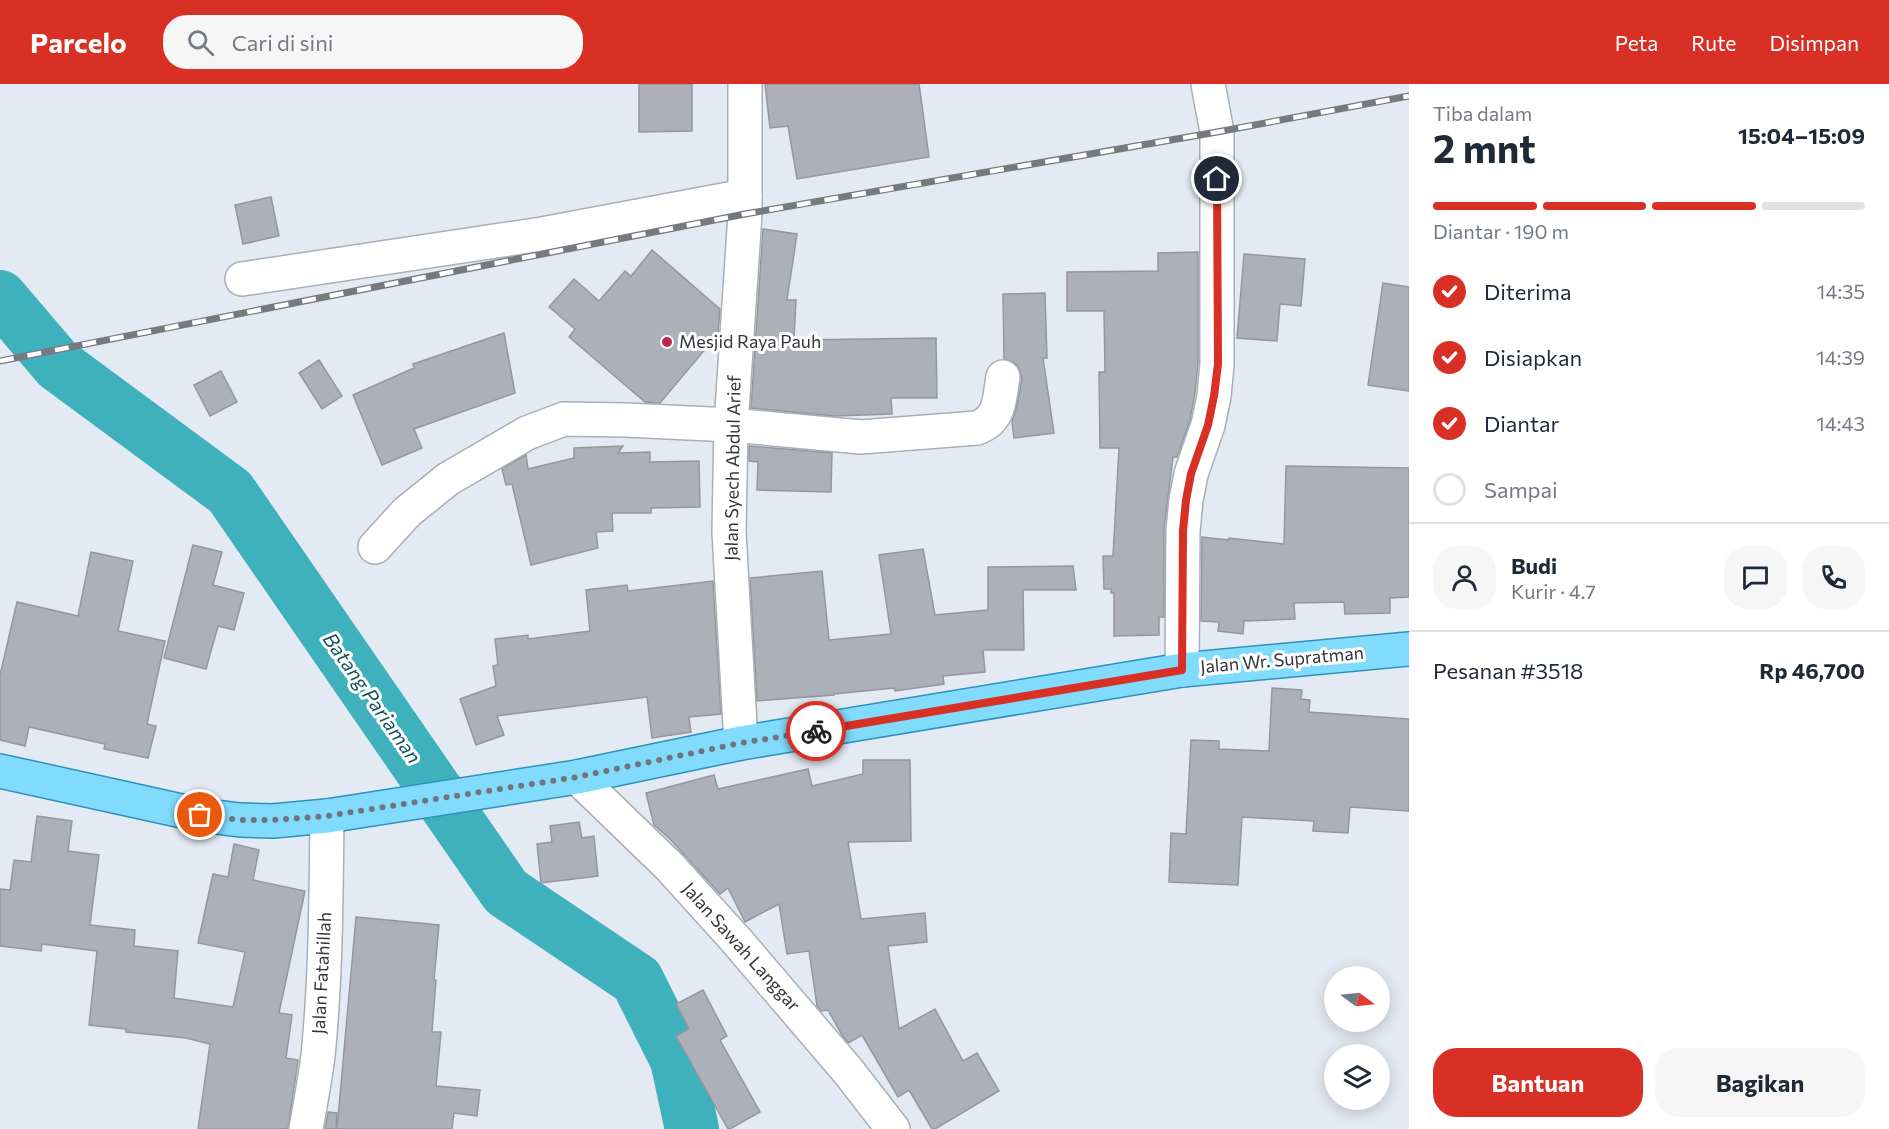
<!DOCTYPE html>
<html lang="id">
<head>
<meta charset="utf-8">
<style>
  :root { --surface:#fff; --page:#f6f6f7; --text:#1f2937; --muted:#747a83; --line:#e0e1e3; --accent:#d93025 }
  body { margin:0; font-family:Commissioner,sans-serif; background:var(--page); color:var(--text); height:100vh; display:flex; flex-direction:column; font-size:22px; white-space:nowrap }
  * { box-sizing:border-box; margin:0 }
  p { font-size:20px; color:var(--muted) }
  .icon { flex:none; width:33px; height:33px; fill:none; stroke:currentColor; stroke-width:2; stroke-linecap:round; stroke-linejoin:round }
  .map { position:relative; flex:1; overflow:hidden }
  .sheet { display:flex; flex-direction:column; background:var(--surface); width:480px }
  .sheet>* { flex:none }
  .needle { width:39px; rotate:105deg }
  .fabs { position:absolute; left:1324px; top:882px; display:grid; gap:12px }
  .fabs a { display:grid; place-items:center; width:66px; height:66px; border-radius:50%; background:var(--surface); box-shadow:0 3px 15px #0003; font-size:30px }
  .pin { position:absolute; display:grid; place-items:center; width:51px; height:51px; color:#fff; margin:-26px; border:3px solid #fff; border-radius:50%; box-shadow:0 2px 6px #0007 }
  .courier { position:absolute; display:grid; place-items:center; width:60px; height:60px; margin:-30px; border:4px solid #d93025; border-radius:50%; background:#fff; color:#222; box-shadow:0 2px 8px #0007 }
  .headline em { font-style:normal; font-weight:700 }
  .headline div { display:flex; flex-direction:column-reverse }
  .headline { display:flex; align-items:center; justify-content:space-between; height:102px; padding:0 24px }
  h1 { font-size:39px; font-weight:700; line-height:45px }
  .bar { display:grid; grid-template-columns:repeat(4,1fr); gap:9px 6px; align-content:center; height:72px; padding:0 24px }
  .bar i { height:8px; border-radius:4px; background:var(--line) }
  .bar .on { background:var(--accent) }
  .bar p { grid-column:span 4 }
  .line { display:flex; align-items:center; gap:15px; padding:0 24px; border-top:2px solid var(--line) }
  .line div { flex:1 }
  .round { display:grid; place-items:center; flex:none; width:63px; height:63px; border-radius:24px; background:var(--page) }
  ol { padding:0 24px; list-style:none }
  li { display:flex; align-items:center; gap:18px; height:66px }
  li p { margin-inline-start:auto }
  li .icon { padding:6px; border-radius:50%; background:var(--accent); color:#fff; stroke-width:4 }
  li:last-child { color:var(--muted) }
  li i { width:33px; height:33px; border:3px solid var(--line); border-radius:50% }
  .cta { display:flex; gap:12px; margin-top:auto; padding:12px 24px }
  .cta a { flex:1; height:69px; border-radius:24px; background:var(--accent); color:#fff; font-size:24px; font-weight:700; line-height:69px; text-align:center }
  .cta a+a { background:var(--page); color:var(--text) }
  header { display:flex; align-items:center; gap:36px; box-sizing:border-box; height:84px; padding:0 30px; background:var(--accent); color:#fff }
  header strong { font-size:28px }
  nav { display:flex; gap:33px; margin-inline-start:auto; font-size:21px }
  .search { width:420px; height:54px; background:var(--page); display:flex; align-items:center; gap:15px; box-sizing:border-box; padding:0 21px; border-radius:24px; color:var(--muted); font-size:22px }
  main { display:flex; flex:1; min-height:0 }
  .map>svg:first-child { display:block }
</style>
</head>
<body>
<header>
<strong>Parcelo</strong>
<div class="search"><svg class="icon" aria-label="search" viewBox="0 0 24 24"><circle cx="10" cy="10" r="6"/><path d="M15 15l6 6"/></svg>Cari di sini</div>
<nav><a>Peta</a><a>Rute</a><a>Disimpan</a></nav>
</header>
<main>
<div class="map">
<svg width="1409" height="1045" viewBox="0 0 1409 1045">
  <rect width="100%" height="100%" fill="#e3eaf3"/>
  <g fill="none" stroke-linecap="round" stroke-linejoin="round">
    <!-- river -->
    <path stroke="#3fb1bd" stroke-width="54" d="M 0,213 L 58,281 L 230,408 L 506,808 L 637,896 L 677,976 L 692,1045"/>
  </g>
  <!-- building -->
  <g fill="#adafb9" stroke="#9597a0" stroke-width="1.5">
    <path d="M 639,0 L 692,0 L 692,47 L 639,48 Z"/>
    <path d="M 765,0 L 919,0 L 929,73 L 797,95 L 788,42 L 770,44 Z"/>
    <path d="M 271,113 L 279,152 L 243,160 L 235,121 Z"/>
    <path d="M 763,145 L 797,150 L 787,216 L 796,216 L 794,256 L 936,254 L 937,314 L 891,314 L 892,330 L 834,332 L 751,324 Z"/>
    <path d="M 652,166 L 720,225 L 718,250 L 660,319 L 645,318 L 569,253 L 575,245 L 549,223 L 574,195 L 599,217 L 625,187 L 631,192 Z"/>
    <path d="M 1198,168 L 1198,279 L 1195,309 L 1190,336 L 1177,373 L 1173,373 L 1164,445 L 1164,533 L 1159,533 L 1159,551 L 1114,552 L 1114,509 L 1111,509 L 1111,505 L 1104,505 L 1103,472 L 1113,472 L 1119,364 L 1100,364 L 1099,288 L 1105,288 L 1104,227 L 1067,227 L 1067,188 L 1158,187 L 1158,169 Z"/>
    <path d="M 1244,170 L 1305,175 L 1301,222 L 1280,220 L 1277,257 L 1237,254 Z"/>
    <path d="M 1383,199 L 1409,203 L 1409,307 L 1368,301 Z"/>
    <path d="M 1045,209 L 1047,274 L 1043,274 L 1054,349 L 1014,354 L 1012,338 L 1017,321 L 1022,295 L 1020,286 L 1015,279 L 1004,275 L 1003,210 Z"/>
    <path d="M 504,249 L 515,309 L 414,345 L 422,364 L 382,381 L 353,311 L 414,284 L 413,280 Z"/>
    <path d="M 319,276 L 342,312 L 322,325 L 299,289 Z"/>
    <path d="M 221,287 L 237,318 L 210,332 L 194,301 Z"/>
    <path d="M 623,362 L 618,369 L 650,368 L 650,378 L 699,377 L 700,423 L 651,424 L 651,429 L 612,429 L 613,447 L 596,448 L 598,464 L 531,481 L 512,400 L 506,401 L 502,385 L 526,371 L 528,385 L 574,374 L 574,364 Z"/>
    <path d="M 749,362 L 832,369 L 831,408 L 757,406 L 758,378 L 749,377 Z"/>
    <path d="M 1286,382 L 1409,384 L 1409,513 L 1390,514 L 1390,529 L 1345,530 L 1344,518 L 1294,519 L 1295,535 L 1244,537 L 1243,550 L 1218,547 L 1219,538 L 1201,537 L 1202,453 L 1229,456 L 1229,454 L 1284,460 Z"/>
    <path d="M 193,461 L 222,468 L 213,501 L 244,509 L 234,546 L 218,542 L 206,585 L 164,574 Z"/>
    <path d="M 923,465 L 935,531 L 988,526 L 988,483 L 1073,482 L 1076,506 L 1023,506 L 1024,566 L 983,566 L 985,588 L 943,592 L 944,600 L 895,607 L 894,604 L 834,610 L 834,611 L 757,617 L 750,494 L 822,487 L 829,556 L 891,550 L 879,471 Z"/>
    <path d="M 91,468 L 133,477 L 118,547 L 165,557 L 147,640 L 156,642 L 148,674 L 104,665 L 105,660 L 29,643 L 25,662 L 0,656 L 0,591 L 17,518 L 78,532 Z"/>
    <path d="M 713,497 L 721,630 L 689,633 L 691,648 L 652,654 L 647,613 L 497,632 L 504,651 L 476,661 L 460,615 L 496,602 L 493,582 L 498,581 L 495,555 L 528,551 L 528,555 L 590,547 L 586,506 L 627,501 L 628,507 Z"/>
    <path d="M 1272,604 L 1302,606 L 1301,615 L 1310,616 L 1309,628 L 1409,635 L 1409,727 L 1350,723 L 1348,749 L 1313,747 L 1314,737 L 1242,733 L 1238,801 L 1169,798 L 1171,749 L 1186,750 L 1191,656 L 1219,657 L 1219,665 L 1269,667 Z"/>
    <path d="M 863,676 L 910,676 L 911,757 L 848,758 L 861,835 L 925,829 L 927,858 L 888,862 L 899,945 L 935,925 L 963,977 L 977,969 L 999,1007 L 935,1045 L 932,1045 L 909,1006 L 898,1013 L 862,951 L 848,959 L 842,951 L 828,926 L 821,927 L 817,922 L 809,867 L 787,870 L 779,820 L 745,838 L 728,804 L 720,810 L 669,754 L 654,741 L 646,709 L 714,691 L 718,705 L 808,685 L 812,702 L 863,690 Z"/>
    <path d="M 37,732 L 72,737 L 68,767 L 99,771 L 90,841 L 135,846 L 134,862 L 178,867 L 174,914 L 233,923 L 245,868 L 198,859 L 213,790 L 228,793 L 234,760 L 259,766 L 253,796 L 305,807 L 279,929 L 292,931 L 286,974 L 298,976 L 288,1045 L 198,1045 L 210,960 L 186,954 L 126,948 L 126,945 L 89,941 L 97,867 L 42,860 L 41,867 L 0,862 L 0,805 L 10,806 L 14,776 L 31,778 Z"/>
    <path d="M 579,738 L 582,754 L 594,752 L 598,792 L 541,799 L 537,760 L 552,758 L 550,742 Z"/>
    <path d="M 356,833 L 439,841 L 434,896 L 436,896 L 432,948 L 441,948 L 436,1002 L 480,1006 L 477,1032 L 454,1029 L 452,1045 L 337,1045 Z"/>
    <path d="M 703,906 L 727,952 L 720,956 L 760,1028 L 730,1045 L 728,1045 L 676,952 L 689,945 L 676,920 Z"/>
    <path d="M 328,1028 L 337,1029 L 336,1045 L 325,1045 Z"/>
  </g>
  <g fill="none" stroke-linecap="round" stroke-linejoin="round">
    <!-- street casing -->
    <g stroke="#a7afb7" stroke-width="36">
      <g id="street">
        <path d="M 242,195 L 542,150 L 745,112"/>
        <path d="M 375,463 L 407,428 L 448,395 L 527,349 L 564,335 L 626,336 L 731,341 L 861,353 L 977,344 C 1001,335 999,315 1003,293"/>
        <path d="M 1182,586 L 1183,447 L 1186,416 L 1191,390 L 1208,341 L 1214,312 L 1217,280 L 1217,48 L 1208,0"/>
        <path d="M 741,659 L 729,448 L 731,341 L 745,130 L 745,0"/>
        <path d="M 577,693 L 669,782 L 736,856 L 848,987 L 893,1045"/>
        <path d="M 306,1045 C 310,1021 315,996 318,972 C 326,892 326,812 327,732"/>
      </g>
    </g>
    <!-- primary casing -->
    <g stroke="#2e92b7" stroke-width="36">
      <path id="primary" d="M 0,687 L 200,731 L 240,736 L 273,737 L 327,732 L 577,693 L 741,659 L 1182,586 L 1409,565"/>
    </g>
    <!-- street -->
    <use href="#street" stroke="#fff" stroke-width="33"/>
    <!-- primary -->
    <use href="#primary" stroke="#80dbfc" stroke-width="33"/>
    <!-- rail casing -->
    <g stroke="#767a80" stroke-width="7">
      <path id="rail" d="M 0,277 L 745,130 L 1217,48 L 1409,12"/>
    </g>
    <!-- rail -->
    <use href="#rail" stroke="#fff" stroke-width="4.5" stroke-dasharray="14" stroke-linecap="butt"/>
  </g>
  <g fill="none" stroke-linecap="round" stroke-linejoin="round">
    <!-- done -->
    <path stroke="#71757b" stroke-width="6" stroke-dasharray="0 10.8" d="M 200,731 L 240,736 L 273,736 L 327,732 L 577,693 L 741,659 L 816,647"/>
    <!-- route -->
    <path stroke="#d93025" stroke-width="8" d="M 816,647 L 1182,586 L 1183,447 L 1186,416 L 1191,390 L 1208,341 L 1214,312 L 1218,280 L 1217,95"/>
  </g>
  <!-- markers -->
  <circle fill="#b8274d" stroke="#fff" stroke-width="2" cx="667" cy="258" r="6"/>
  <g text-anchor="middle" stroke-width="6" stroke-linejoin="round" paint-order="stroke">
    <!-- poi labels -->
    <g font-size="18" fill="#33363a" stroke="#fff" text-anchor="start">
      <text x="679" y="264">Mesjid Raya Pauh</text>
    </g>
    <!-- street labels -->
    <g font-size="18" fill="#33363a" stroke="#fff">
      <text transform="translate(733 384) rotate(-89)" y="6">Jalan Syech Abdul Arief</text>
      <text transform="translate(1282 576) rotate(-5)" y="6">Jalan Wr. Supratman</text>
      <text transform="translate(741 863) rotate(48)" y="6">Jalan Sawah Langgar</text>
      <text transform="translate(322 889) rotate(-87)" y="6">Jalan Fatahillah</text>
    </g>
    <!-- water labels -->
    <g font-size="20" font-style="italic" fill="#14555b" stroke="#fff">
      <text transform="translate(372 614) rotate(55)" y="7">Batang Pariaman</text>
    </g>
  </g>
</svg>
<div class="fabs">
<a><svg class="needle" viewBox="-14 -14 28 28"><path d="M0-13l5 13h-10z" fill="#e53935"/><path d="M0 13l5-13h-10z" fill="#747a83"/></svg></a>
<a><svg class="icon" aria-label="layers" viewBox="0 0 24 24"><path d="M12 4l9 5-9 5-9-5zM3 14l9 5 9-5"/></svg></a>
</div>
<div class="pin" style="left:200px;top:731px;background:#ea580c"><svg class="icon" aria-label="bag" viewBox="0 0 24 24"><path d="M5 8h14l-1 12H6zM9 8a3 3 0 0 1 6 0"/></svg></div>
<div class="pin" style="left:1217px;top:95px;background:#1f2937"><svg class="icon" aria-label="home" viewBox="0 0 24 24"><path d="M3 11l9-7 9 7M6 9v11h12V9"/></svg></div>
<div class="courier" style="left:816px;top:647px"><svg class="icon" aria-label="bike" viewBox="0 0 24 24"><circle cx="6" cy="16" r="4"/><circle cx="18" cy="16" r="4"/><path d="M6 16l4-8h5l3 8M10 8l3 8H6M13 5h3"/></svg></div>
</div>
<section class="sheet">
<div class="headline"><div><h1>2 mnt</h1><p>Tiba dalam</p></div><em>15:04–15:09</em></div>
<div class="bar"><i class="on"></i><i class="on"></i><i class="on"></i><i></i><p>Diantar · 190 m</p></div>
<ol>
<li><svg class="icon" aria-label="check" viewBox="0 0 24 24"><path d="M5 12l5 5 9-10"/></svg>Diterima<p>14:35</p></li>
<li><svg class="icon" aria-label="check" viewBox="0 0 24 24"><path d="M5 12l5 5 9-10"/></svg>Disiapkan<p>14:39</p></li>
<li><svg class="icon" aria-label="check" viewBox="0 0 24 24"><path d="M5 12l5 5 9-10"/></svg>Diantar<p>14:43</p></li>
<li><i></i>Sampai</li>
</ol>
<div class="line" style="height:108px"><a class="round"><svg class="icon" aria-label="person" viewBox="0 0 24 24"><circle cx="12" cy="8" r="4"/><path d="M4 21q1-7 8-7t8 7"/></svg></a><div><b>Budi</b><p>Kurir · 4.7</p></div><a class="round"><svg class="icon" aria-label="chat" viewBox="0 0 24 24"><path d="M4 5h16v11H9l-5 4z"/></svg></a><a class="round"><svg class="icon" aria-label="phone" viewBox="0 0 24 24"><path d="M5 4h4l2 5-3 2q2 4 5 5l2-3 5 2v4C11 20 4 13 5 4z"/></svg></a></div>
<div class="line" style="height:78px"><div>Pesanan #3518</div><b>Rp 46,700</b></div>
<div class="cta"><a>Bantuan</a><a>Bagikan</a></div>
</section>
</main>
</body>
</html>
